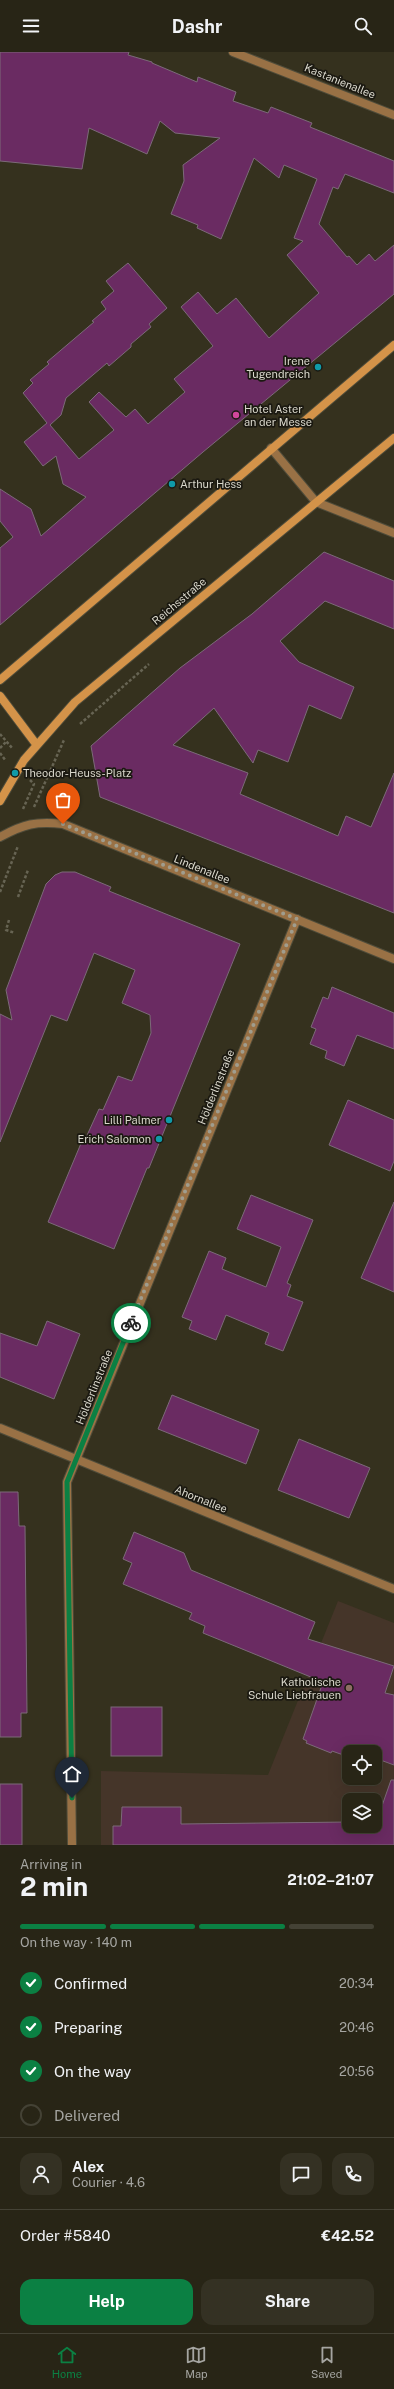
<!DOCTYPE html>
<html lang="en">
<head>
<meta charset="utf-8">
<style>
  :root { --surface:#282516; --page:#343123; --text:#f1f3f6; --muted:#a5a5a1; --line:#444235; --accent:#0b8043 }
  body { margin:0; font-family:"Public Sans",sans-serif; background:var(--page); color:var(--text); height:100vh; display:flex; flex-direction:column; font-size:15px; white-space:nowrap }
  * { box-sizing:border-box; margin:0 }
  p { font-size:13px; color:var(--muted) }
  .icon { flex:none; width:22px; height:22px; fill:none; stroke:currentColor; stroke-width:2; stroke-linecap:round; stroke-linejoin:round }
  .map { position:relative; height:1793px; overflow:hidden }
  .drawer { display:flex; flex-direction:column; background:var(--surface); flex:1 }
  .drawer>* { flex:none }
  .controls { position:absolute; left:342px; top:1693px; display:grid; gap:8px }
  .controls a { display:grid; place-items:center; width:40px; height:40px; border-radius:8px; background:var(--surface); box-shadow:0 4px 16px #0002,0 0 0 1px var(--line); font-size:20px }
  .pin { position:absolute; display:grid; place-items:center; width:34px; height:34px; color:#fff; margin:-41px -17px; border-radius:50% 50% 50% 0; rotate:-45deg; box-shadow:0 0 4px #0007 }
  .pin .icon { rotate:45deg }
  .courier { position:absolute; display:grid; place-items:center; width:40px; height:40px; margin:-20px; border:3px solid #0b8043; border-radius:50%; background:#fff; color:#222; box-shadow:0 1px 5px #0007 }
  .overview em { font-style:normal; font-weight:700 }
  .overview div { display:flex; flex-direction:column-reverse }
  .overview { display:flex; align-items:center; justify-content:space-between; height:68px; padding:0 20px }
  h1 { font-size:26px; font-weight:700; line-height:30px }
  .bar { display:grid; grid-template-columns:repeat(4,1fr); gap:6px 4px; align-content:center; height:48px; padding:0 20px }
  .bar i { height:5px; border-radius:3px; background:var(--line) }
  .bar .current { background:var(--accent) }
  .bar p { grid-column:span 4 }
  .line { display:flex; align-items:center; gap:10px; padding:0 20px; border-top:1px solid var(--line) }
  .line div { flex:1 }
  .round { display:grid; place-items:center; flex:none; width:42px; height:42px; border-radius:12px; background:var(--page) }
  ol { padding:0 20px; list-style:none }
  li { display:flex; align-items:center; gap:12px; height:44px }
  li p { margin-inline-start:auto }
  li .icon { padding:4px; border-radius:50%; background:var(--accent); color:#fff; stroke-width:4 }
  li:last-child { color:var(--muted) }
  li i { width:22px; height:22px; border:2px solid var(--line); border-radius:50% }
  .action { display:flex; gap:8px; margin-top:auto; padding:8px 20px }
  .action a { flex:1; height:46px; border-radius:12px; background:var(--accent); color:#fff; font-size:16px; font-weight:700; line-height:46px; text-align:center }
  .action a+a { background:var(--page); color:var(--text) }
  header { display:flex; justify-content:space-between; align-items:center; height:52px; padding:0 20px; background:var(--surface); font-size:18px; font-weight:700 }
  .menu { display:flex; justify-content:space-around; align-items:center; height:56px; border-top:1px solid var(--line); background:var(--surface); font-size:11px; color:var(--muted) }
  .menu a { display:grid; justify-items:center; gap:2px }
  .menu .current { color:var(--accent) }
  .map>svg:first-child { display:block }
</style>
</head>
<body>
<header><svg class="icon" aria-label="menu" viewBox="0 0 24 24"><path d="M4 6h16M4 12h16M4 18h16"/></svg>Dashr<svg class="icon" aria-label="search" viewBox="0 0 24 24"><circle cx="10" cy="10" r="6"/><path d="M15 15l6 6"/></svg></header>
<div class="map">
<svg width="394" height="1793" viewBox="0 0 394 1793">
  <rect width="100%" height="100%" fill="#35311e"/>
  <!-- education -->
  <path fill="#453529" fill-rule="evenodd" d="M 338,1549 L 394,1571 L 394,1793 L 101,1793 L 101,1719 L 268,1723 ZM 349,1700 L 375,1700 L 375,1726 L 349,1726 ZM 349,1748 L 375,1748 L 375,1774 L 349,1774 Z"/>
  <!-- building -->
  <g fill="#6a2b62" stroke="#7c6a79">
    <path d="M 0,0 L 129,0 L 128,3 L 152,10 L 152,11 L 197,30 L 198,25 L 236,40 L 233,49 L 268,61 L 271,55 L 312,71 L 310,75 L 394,109 L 394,141 L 345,122 L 338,137 L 333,135 L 319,172 L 347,205 L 349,204 L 357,213 L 369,202 L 375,209 L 394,193 L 394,242 L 203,400 L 0,573 L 0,496 L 13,485 L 0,469 L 0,437 L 31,457 L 41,484 L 86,445 L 63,432 L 56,404 L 43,414 L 24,390 L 47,371 L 23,341 L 33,331 L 30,328 L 49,312 L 47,310 L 94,270 L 92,269 L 106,257 L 101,250 L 114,239 L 106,229 L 128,211 L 167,256 L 149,272 L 151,275 L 131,292 L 131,295 L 109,314 L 107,311 L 66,346 L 61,363 L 50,373 L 79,407 L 114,378 L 89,350 L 99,340 L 126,365 L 135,357 L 148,372 L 185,340 L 174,327 L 213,294 L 181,255 L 198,240 L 217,262 L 236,246 L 269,286 L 319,241 L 287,203 L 303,189 L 294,186 L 317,127 L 284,113 L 279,126 L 254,106 L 221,187 L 197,176 L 198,173 L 171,162 L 184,129 L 183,113 L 220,86 L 175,81 L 160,69 L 147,102 L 89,76 L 82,117 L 0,109 Z"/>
    <path d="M 324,500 L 394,529 L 394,577 L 325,549 L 280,589 L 299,610 L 354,635 L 341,667 L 309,653 L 288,710 L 258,698 L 253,711 L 214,656 L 173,693 L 248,721 L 240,742 L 338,784 L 346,764 L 371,775 L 394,721 L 394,861 L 100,745 L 91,694 L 180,616 L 252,562 Z"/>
    <path d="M 62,820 L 75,820 L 111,835 L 109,839 L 240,892 L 149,1116 L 147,1116 L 114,1197 L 48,1170 L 82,1089 L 84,1090 L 99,1057 L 103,1058 L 118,1024 L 132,1029 L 151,981 L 150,963 L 122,951 L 135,918 L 94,901 L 67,969 L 51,963 L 0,1090 L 0,962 L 12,968 L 6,938 L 46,832 L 55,823 Z"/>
    <path d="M 332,935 L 394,961 L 394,997 L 357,983 L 344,1014 L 325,1006 L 327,999 L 310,992 L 316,977 L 311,975 L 323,945 L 328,947 Z"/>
    <path d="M 348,1048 L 394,1068 L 394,1109 L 390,1119 L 329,1093 Z"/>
    <path d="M 251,1143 L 313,1168 L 287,1231 L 291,1233 L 287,1244 L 303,1250 L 283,1299 L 265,1292 L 269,1281 L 226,1263 L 216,1288 L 189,1277 L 192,1269 L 182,1265 L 209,1199 L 226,1206 L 222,1217 L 266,1235 L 281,1195 L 237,1177 Z"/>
    <path d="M 394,1150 L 394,1240 L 361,1226 Z"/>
    <path d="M 47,1269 L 80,1282 L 54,1347 L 0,1325 L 0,1281 L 37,1294 Z"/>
    <path d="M 172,1343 L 259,1378 L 246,1412 L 158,1377 Z"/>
    <path d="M 299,1387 L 370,1416 L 349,1466 L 278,1438 Z"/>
    <path d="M 0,1440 L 18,1440 L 19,1474 L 25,1474 L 27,1661 L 21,1661 L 21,1685 L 0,1685 Z"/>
    <path d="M 134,1480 L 184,1501 L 191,1518 L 315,1570 L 308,1587 L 394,1614 L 385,1641 L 394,1643 L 394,1713 L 375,1706 L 375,1700 L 361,1700 L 349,1695 L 349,1705 L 332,1699 L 331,1701 L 306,1691 L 307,1689 L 303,1687 L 323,1630 L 203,1581 L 205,1574 L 189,1567 L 192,1561 L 123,1532 L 132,1511 L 123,1507 Z"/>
    <rect x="111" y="1655" width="51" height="49"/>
    <path d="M 391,1728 L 394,1728 L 394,1793 L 113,1793 L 113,1774 L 121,1774 L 122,1755 L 181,1755 L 181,1772 L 349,1770 L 349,1774 L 375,1774 Z"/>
    <rect x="0" y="1732" width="22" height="61"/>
  </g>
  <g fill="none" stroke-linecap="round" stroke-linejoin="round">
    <!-- minor casing -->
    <g stroke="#4f4c3a" stroke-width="10">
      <g id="minor">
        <path d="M 233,0 L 394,63"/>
        <path d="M 271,396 L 316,450 L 394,481"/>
        <path d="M 0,785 C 24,772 36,769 63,772 L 394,907"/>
        <path d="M 0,1376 L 394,1537"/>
        <path d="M 72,1793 L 67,1430 L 297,867"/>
      </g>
    </g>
    <!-- secondary casing -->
    <g stroke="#4f4c3a" stroke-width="10">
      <g id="secondary">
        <path d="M 0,628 L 394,293"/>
        <path d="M 0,644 L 36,692"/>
        <path d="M 0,749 L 24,708 L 75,650 L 394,386"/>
      </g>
    </g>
    <!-- path -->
    <g stroke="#676453" stroke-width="2.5" stroke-dasharray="3 2" stroke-linecap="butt">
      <path d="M 80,672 L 149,612"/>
      <path d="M 0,682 L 13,697"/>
      <path d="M 0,696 L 6,690"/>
      <path d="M 0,701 L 6,709"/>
      <path d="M 34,755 L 64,688"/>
      <path d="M 23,757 L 34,732 L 30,728"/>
      <path d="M 0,840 L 18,794"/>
      <path d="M 18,845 L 28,818"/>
      <path d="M 9,868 L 6,878 L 15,881"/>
    </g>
    <!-- minor -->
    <use href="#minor" stroke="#997145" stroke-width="8"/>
    <!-- secondary -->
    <use href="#secondary" stroke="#d49349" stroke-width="8"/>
  </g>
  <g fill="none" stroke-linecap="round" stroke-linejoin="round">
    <!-- done -->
    <path stroke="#a09d8e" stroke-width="4" stroke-dasharray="0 7.2" d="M 63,772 L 297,867 L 131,1271"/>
    <!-- route -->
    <path stroke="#0b8043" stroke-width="5" d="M 72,1746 L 67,1430 L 131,1271"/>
  </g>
  <!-- markers -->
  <g fill="#0f9aa8" stroke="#1b1911" stroke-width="1.5">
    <circle cx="318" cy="315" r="4"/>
    <circle cx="172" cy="432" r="4"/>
    <circle cx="15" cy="721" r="4"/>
    <circle cx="169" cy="1068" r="4"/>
    <circle cx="159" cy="1087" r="4"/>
  </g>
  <circle fill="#d1479c" stroke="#1b1911" stroke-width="1.5" cx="236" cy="363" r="4"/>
  <circle fill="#8d6e63" stroke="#1b1911" stroke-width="1.5" cx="349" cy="1636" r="4"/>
  <g text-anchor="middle" stroke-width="3.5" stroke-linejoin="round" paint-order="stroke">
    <!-- street labels -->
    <g font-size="11" fill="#d9d7cb" stroke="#1b1911">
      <text transform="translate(340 29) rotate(22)" y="4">Kastanienallee</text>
      <text transform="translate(179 549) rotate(-40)" y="4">Reichsstraße</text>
      <text transform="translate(202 817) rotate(22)" y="4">Lindenallee</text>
      <text transform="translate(216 1035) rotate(-68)" y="4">Hölderlinstraße</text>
      <text transform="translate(94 1335) rotate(-68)" y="4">Hölderlinstraße</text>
      <text transform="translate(201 1447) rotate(22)" y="4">Ahornallee</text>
    </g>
    <!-- poi labels -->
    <g font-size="11" fill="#d9d7cb" stroke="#1b1911" text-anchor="end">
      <text x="310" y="313">Irene<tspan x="310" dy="13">Tugendreich</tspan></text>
      <text x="244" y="361" text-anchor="start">Hotel Aster<tspan x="244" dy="13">an der Messe</tspan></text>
      <text x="180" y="436" text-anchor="start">Arthur Hess</text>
      <text x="23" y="725" text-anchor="start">Theodor-Heuss-Platz</text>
      <text x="161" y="1072">Lilli Palmer</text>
      <text x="151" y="1091">Erich Salomon</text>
      <text x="341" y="1634">Katholische<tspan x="341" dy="13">Schule Liebfrauen</tspan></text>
    </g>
  </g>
</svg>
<div class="controls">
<a><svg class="icon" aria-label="locate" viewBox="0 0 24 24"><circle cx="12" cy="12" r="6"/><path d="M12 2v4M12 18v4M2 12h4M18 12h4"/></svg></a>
<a><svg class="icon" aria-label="layers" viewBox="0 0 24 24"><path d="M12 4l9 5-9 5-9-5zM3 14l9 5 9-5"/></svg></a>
</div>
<div class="pin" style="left:63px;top:772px;background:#ea580c"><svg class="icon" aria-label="bag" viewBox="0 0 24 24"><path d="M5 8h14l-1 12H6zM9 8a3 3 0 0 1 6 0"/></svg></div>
<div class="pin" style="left:72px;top:1746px;background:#1f2937"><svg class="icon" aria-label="home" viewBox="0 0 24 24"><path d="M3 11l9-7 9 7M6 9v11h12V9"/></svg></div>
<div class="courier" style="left:131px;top:1271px"><svg class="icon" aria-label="bike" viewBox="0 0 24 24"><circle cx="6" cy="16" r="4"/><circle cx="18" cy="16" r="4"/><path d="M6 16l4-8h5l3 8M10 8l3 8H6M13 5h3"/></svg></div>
</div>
<section class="drawer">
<div class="overview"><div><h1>2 min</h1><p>Arriving in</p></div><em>21:02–21:07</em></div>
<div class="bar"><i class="current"></i><i class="current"></i><i class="current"></i><i></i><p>On the way · 140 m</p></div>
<ol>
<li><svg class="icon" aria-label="check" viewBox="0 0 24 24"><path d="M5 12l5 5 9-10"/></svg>Confirmed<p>20:34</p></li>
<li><svg class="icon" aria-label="check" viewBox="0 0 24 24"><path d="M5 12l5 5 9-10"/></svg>Preparing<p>20:46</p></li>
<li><svg class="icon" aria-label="check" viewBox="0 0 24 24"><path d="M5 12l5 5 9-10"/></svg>On the way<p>20:56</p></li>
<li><i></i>Delivered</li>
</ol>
<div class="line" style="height:72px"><a class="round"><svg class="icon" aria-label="person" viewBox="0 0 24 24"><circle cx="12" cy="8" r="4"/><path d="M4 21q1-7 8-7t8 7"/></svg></a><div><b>Alex</b><p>Courier · 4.6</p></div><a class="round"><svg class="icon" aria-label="chat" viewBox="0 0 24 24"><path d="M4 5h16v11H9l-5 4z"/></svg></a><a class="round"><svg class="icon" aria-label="phone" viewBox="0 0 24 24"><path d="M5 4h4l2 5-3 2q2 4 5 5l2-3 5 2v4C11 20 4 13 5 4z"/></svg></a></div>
<div class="line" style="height:52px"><div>Order #5840</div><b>€42.52</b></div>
<div class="action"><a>Help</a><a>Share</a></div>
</section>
<nav class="menu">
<a class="current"><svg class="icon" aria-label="home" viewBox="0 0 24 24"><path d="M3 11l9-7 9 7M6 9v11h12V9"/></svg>Home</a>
<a><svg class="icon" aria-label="map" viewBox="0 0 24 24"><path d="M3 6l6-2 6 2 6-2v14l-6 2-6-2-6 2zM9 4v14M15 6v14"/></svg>Map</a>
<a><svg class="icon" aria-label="saved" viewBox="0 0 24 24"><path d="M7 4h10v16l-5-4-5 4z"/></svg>Saved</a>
</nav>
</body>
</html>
